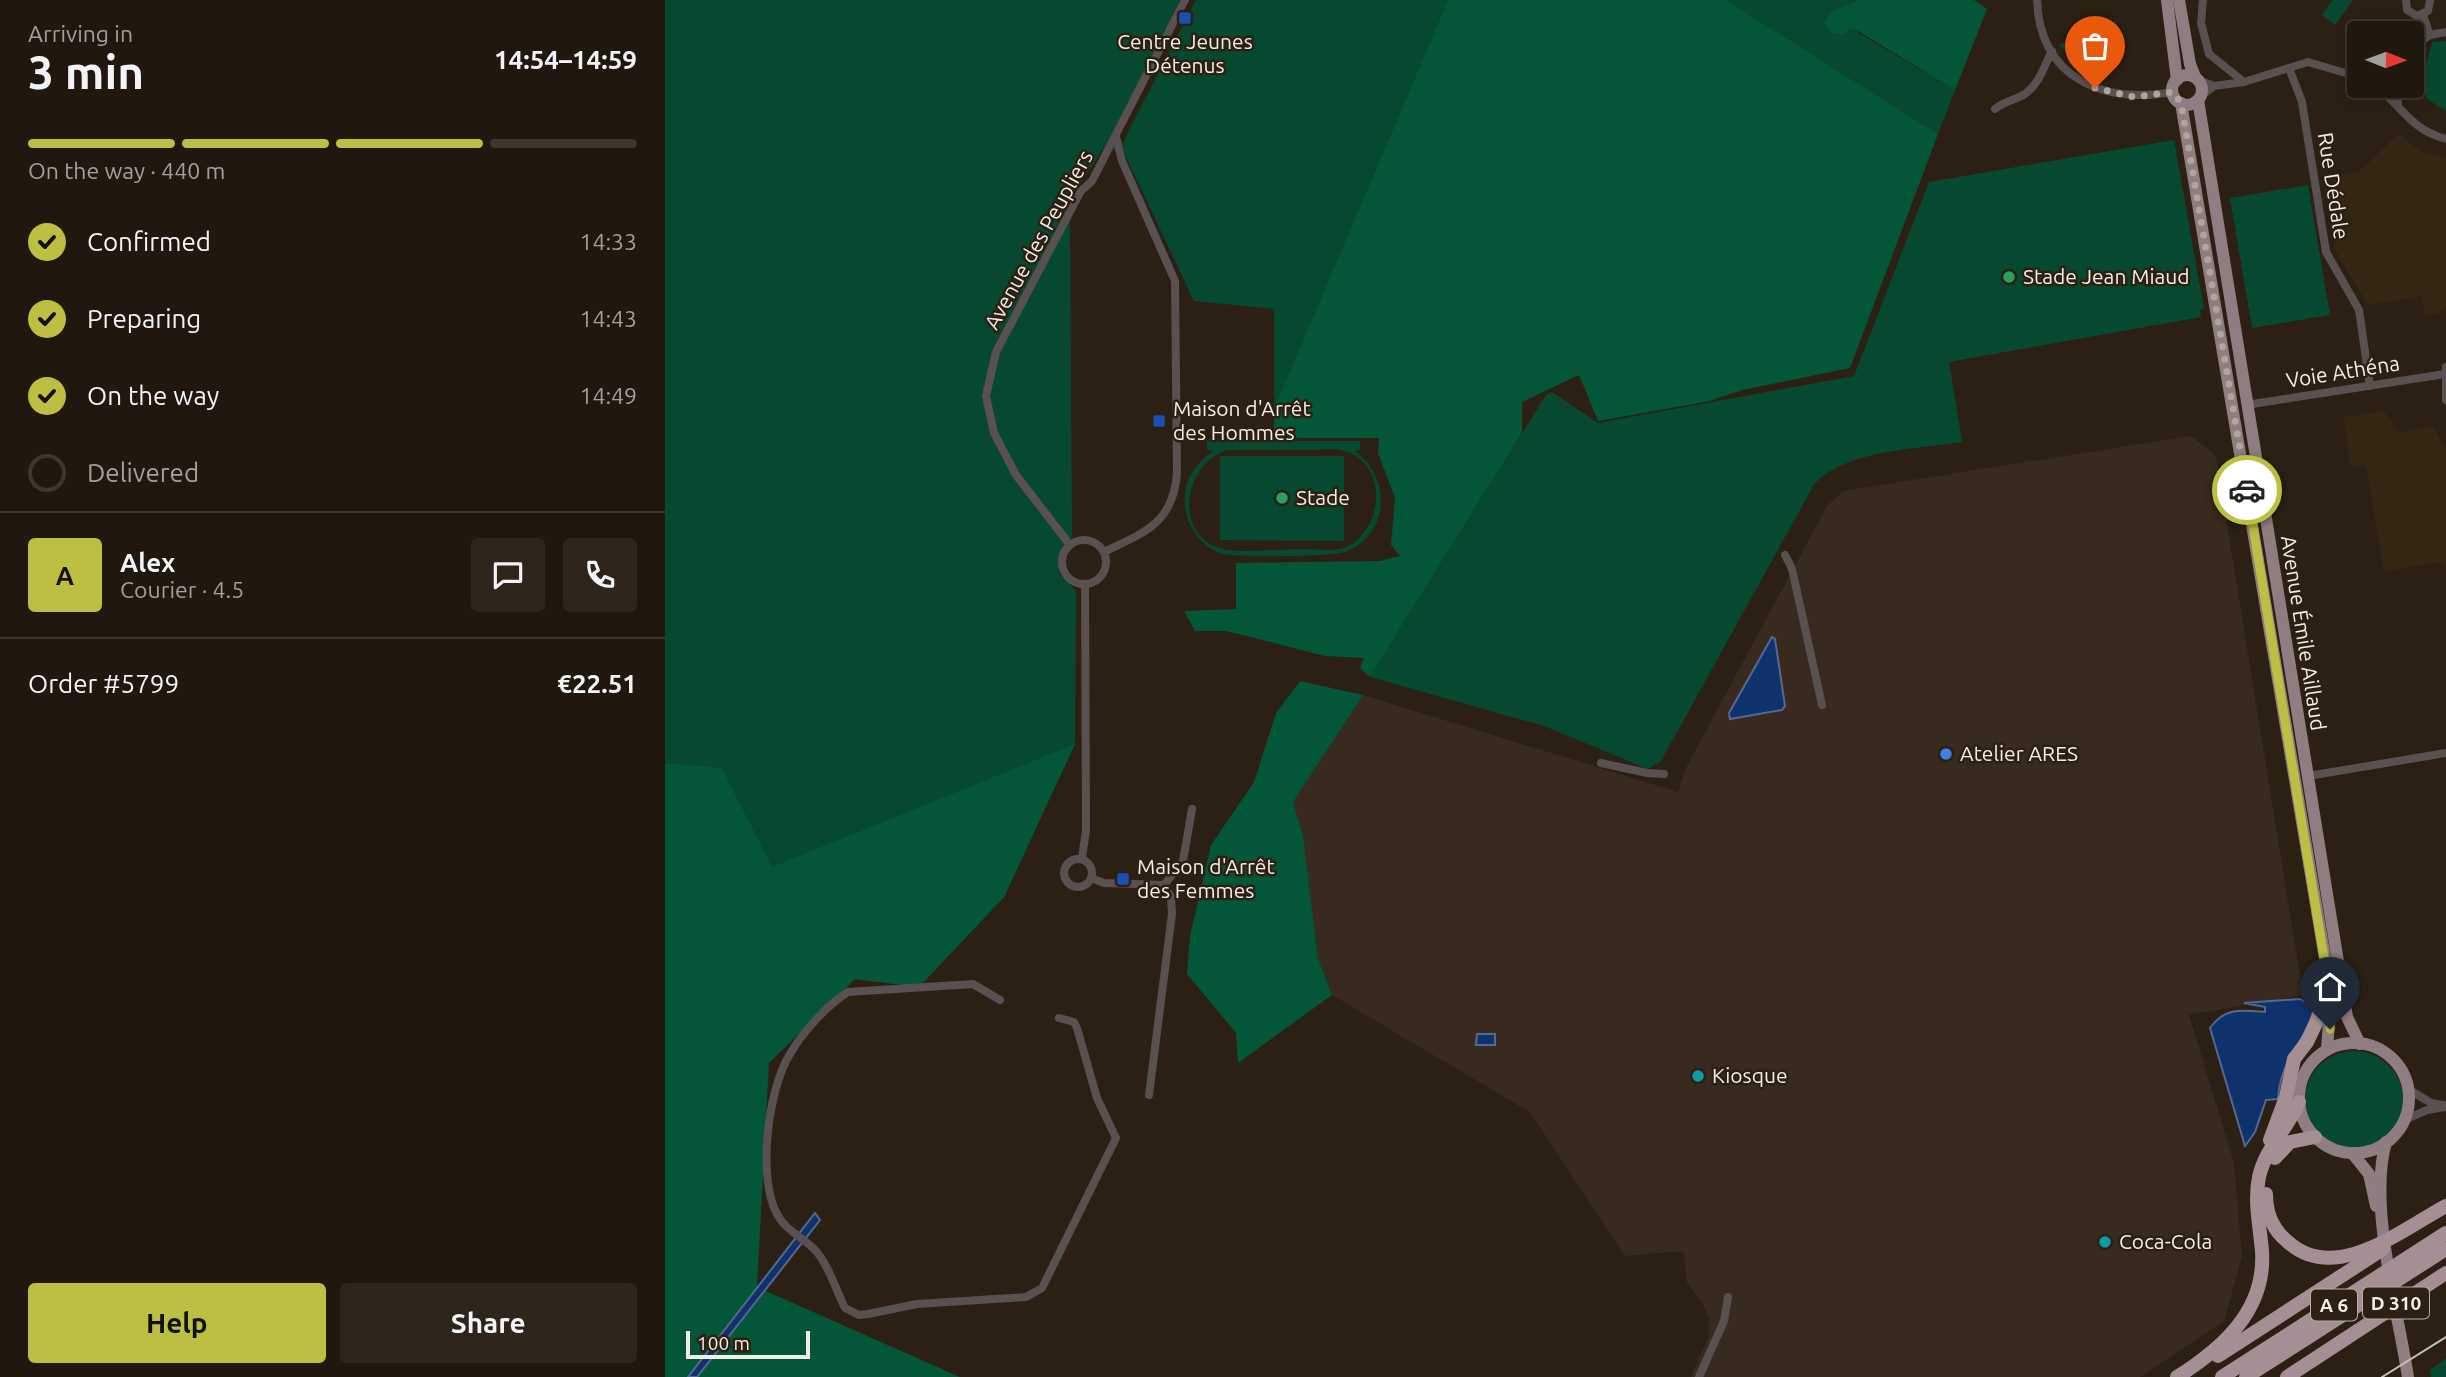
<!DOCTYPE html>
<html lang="en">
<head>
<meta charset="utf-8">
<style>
  :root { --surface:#20180e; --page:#2d251c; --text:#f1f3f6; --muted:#a2a09e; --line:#3d372e; --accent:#bdbf43 }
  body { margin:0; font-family:Ubuntu,sans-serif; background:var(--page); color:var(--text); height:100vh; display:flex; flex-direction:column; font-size:26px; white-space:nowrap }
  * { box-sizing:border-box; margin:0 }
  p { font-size:23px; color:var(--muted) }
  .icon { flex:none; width:38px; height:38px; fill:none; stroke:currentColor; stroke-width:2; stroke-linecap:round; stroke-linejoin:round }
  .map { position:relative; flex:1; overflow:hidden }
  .side { display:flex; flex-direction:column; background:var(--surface); width:665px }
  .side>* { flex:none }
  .needle { width:46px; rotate:91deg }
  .fabs { position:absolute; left:1682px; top:21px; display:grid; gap:14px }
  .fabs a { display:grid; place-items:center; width:77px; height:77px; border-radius:7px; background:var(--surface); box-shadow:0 4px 18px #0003,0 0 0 2px var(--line); font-size:35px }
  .scale { position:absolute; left:21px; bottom:18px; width:124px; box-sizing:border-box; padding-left:7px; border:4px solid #f4ede4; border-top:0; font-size:19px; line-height:24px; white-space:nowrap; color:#f4ede4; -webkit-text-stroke:5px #2b2013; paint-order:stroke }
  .pin { position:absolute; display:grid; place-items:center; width:60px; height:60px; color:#fff; margin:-72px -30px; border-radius:50% 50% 50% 0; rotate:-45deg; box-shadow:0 0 7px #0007 }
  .pin .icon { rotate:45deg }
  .courier { position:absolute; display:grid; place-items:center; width:70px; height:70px; margin:-35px; border:5px solid #bdbf43; border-radius:50%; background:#fff; color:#222; box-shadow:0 2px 9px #0007 }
  .summary em { font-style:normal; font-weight:600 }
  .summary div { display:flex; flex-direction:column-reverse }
  .summary { display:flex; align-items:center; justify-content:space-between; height:119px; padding:0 28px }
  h1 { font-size:46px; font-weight:600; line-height:52px }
  .bar { display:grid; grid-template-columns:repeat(4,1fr); gap:10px 7px; align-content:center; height:84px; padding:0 28px }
  .bar i { height:9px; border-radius:5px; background:var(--line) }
  .bar .active { background:var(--accent) }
  .bar p { grid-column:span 4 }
  .line { display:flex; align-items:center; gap:18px; padding:0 28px; border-top:2px solid var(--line) }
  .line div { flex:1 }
  .round { display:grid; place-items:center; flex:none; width:74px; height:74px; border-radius:7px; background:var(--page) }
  ol { padding:0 28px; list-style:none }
  li { display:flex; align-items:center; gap:21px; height:77px }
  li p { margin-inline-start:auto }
  li .icon { padding:7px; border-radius:50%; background:var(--accent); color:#111; stroke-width:4 }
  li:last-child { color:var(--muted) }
  li i { width:38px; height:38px; border:4px solid var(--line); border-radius:50% }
  .button { display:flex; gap:14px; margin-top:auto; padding:14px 28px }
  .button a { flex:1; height:80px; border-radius:7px; background:var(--accent); color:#111; font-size:28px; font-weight:600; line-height:80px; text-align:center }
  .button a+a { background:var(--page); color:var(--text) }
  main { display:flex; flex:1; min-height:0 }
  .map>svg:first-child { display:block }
</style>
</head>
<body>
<main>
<section class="side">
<div class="summary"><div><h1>3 min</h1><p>Arriving in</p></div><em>14:54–14:59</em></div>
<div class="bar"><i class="active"></i><i class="active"></i><i class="active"></i><i></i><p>On the way · 440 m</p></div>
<ol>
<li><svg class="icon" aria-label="check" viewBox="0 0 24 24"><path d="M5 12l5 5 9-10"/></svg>Confirmed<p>14:33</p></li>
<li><svg class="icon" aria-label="check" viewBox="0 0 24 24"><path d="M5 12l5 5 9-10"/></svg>Preparing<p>14:43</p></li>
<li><svg class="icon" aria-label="check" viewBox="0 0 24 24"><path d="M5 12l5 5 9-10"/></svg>On the way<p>14:49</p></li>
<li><i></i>Delivered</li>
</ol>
<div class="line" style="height:126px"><b class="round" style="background:var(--accent);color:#111">A</b><div><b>Alex</b><p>Courier · 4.5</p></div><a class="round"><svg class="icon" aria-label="chat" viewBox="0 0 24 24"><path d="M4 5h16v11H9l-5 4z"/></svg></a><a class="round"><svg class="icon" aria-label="phone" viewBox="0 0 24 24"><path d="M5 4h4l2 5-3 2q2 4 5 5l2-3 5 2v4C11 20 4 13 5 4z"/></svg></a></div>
<div class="line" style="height:91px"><div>Order #5799</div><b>€22.51</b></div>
<div class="button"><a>Help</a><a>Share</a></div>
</section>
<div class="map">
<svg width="1781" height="1377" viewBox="0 0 1781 1377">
  <rect width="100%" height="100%" fill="#2b2013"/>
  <!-- industrial -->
  <path fill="#392a1f" d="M 1526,436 L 1551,456 L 1638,995 L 1524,1015 L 1569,1163 L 1577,1257 L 1559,1321 L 1475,1377 L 1026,1377 L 1044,1336 L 1044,1318 L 1037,1302 L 1022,1283 L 1019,1251 L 960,1256 L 865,1112 L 667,995 L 653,958 L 638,835 L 628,802 L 689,700 L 698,695 L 1013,792 L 1022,766 L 1162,506 L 1178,491 Z"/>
  <!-- built -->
  <g fill="#342613">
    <path d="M 1733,134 L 1756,151 L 1781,158 L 1781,306 L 1774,313 L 1760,315 L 1757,296 L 1703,305 L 1670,250 L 1658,178 L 1694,172 Z"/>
    <path d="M 1719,411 L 1733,433 L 1768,426 L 1781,449 L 1781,569 L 1776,562 L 1719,571 L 1701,465 L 1685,466 L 1679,417 Z"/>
  </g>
  <!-- green -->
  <g fill="#074930" fill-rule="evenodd">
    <path d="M 0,0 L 515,0 L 450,131 L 402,204 L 405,216 L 407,537 L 395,552 L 394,573 L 411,591 L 410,744 L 339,897 L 254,987 L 190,979 L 104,1063 L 113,880 L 57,769 L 0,763 Z"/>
    <path d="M 531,0 L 783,0 L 609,408 L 609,309 L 529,301 L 459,153 L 458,144 L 463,132 Z"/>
    <path d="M 1061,0 L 1193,0 L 1167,11 L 1185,28 L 1290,90 L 1273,134 Z"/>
    <path d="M 1668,0 L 1688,0 L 1670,25 L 1657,15 Z"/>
    <path d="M 1451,19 L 1453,36 L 1439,47 L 1435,39 Z"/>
    <path d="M 1410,37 L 1426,45 L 1412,62 L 1394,45 Z"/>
    <path d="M 1781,41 L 1781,111 L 1762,99 L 1757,79 L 1767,42 Z"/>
    <path d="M 1509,140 L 1539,309 L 1535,310 L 1536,317 L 1284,362 L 1297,442 C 1252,449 1182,450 1150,483 L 996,761 L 983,769 L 879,726 L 705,677 L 881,395 L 887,392 L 933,423 L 1189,376 L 1264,182 Z"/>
    <path d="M 1643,185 L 1665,315 L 1587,328 L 1565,198 Z"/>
    <path d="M 542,441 L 695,441 L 695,450 L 690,451 C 725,476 726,532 683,551 C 671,557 568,558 555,553 C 535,546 521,525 520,504 C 518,482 530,462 549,451 L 542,450 ZM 562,450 C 591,450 619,450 647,450 C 657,450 670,448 679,451 C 724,464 719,530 681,547 C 670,552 652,549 639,549 C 620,549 570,554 554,548 C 507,531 520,463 562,450 Z"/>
    <path d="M 555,456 L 679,456 L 679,541 L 555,540 Z"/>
    <circle cx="1689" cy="1100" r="49"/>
    <path d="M 1781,1358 L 1781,1377 L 1766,1377 L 1765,1370 Z"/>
  </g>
  <!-- forest -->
  <g fill="#035638">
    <path d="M 783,0 L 1061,0 L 1273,134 L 1185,368 L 1077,390 L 1045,401 L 933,421 L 914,375 L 857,402 L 857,433 L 705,677 L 695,668 L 699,658 L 660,656 L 561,631 L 530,631 L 519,611 L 571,609 L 571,563 L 715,561 L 735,556 L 726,545 L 730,498 L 713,453 L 714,438 L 609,438 L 609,408 Z"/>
    <path d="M 1193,0 L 1309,0 L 1322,9 L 1290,90 L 1196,33 L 1185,28 L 1179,35 L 1166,33 L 1159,23 L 1167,11 Z"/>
    <path d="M 635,681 L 698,695 L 628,802 L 638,835 L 653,958 L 667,995 L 573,1063 L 571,1033 L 522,974 L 525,936 L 546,845 L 589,782 L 611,713 Z"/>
    <path d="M 410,744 L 339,897 L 254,987 L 190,979 L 104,1063 L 92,1287 L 295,1377 L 0,1377 L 0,763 L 57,768 L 107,867 Z"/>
  </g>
  <!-- water -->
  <g fill="#0f316c" stroke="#546990" stroke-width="2">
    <path d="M 1107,637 L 1110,639 L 1120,706 L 1117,710 L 1065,719 L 1064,713 Z"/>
    <path d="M 1635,999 L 1649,1008 C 1640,1044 1615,1059 1613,1099 L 1601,1100 L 1590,1132 L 1580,1146 L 1545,1028 C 1560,1007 1576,1010 1600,1012 L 1600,1007 L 1579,1003 Z"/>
    <path d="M 812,1034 L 830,1034 L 830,1045 L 811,1045 Z"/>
    <path d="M 150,1213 L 155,1220 L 32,1377 L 23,1377 Z"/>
  </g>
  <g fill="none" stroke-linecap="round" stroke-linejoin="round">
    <!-- minor -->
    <g stroke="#595052" stroke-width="8">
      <path d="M 1372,0 C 1375,79 1439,104 1508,92"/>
      <path d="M 1538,0 L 1536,23 L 1544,54 L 1579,82"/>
      <path d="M 1741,0 L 1742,10 L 1752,16 L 1763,11 L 1765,0"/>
      <path d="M 1758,15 L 1765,35"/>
      <path d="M 1746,47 L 1765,35 L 1781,32"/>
      <path d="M 1624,68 L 1637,102 L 1661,252 L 1694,310 L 1705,386"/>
      <path d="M 1533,80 L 1549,86 L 1579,82 L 1643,62 L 1694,77"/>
      <path d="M 1710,86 C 1738,106 1744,129 1781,139"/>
      <path d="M 1731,86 L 1733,104"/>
      <path d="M 1536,96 L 1549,86"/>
      <path d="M 1330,109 C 1340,101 1350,100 1360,94 C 1375,83 1379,66 1387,51"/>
      <path d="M 1781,367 L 1781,400"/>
      <path d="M 1581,405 L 1780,374"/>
      <circle cx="419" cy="562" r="22"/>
      <path d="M 405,545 L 351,475 L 329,433 L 321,396 L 331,352 L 416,191 L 427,181 L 520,0"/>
      <path d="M 439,552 C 480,532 509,523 512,472 L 510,281 L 457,161 L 451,137"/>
      <path d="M 1120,555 L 1127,569 L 1157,705"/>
      <path d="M 936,763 L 982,773 L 999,774"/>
      <path d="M 1643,776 L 1781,753"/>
      <path d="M 417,858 L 421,830 L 420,584"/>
      <circle cx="413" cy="873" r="14"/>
      <path d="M 426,878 L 439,883 L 499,885"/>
      <path d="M 499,885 L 518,861 L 527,809"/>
      <path d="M 335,1000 L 308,984 L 183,992 C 163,1004 137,1033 125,1054 C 103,1089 92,1177 112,1214 C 120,1230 139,1238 151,1251 C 164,1266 171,1290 180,1308 L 194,1315 L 203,1314 L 252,1304 L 361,1297 L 377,1288 L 451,1138 L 432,1098 L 412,1028 L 409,1022 L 394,1018"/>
      <path d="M 1743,1089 L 1766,1103 L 1778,1105"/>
      <path d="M 484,1095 L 507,914 L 506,897 L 499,885"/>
      <path d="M 1739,1120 L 1762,1110 L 1781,1107"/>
      <path d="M 1034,1377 L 1059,1321 L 1063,1297"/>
    </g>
    <!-- primary -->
    <g stroke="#907d82" stroke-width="12">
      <path d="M 1502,0 L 1512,80"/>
      <path d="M 1514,0 L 1525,64 L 1530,77"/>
      <circle cx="1522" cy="90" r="15"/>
      <path d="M 1533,100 L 1682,1017 L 1695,1044"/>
      <path d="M 1516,103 L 1666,994 L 1662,1050"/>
      <circle cx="1689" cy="1098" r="55"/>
      <path d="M 1721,1142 C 1703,1205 1733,1311 1743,1377"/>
      <path d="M 1688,1154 L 1704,1174 L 1711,1206"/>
    </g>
    <!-- motorway -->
    <g stroke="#a58f94" stroke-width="14">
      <path d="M 1605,1140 L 1621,1097 L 1629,1059 L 1642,1042 L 1653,1019 L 1662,971"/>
      <path d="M 1610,1158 L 1625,1142 L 1650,1137"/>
      <path d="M 1601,1194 C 1601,1213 1608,1230 1623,1242 C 1670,1285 1738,1229 1781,1206"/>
      <path d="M 1553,1356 L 1718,1249"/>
      <path d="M 1512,1377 C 1558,1348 1601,1310 1597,1251 C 1595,1227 1589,1202 1594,1177 C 1600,1149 1623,1128 1634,1102"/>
      <path d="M 1557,1377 L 1781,1233"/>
      <path d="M 1581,1377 L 1781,1249"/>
      <path d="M 1622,1377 L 1781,1273"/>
    </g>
    <!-- tram -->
    <path stroke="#c8c0b6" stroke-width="2" d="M 1717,1377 L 1781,1337"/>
  </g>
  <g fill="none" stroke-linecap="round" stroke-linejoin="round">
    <!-- done -->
    <path stroke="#aea59b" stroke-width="7" stroke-dasharray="0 12.6" d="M 1430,88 L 1469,97 L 1508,92 L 1516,103 L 1582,490"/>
    <!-- route -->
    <path stroke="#bdbf43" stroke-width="9" d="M 1582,490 L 1665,994 L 1665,1029"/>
  </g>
  <!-- markers -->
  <g fill="#1a4fb4" stroke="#2b2013" stroke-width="2.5">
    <rect x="513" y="11" width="14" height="14" rx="3.5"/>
    <rect x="487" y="414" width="14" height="14" rx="3.5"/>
    <rect x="451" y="872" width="14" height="14" rx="3.5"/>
  </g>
  <g fill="#2e9e5b" stroke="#2b2013" stroke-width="2.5">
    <circle cx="1344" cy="277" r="7"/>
    <circle cx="617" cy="498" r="7"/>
  </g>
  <circle fill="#3f7fe0" stroke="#2b2013" stroke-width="2.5" cx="1281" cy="754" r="7"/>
  <g fill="#0f9aa8" stroke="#2b2013" stroke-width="2.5">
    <circle cx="1033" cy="1076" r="7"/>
    <circle cx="1440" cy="1242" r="7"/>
  </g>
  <g text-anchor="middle" stroke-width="5" stroke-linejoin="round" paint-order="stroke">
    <!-- shield labels -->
    <g fill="#2b2013" stroke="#b8b0a5" stroke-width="2">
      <rect x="1698" y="1287.5" width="66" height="31" rx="5"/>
      <rect x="1646" y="1289.5" width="46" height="31" rx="5"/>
    </g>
    <g font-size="19" font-weight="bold" fill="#f4ede4">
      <text x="1731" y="1310">D 310</text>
      <text x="1669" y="1312">A 6</text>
    </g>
    <!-- poi labels -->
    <g font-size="21" fill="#f4ede4" stroke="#2b2013" text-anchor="start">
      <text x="520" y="49" text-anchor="middle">Centre Jeunes<tspan x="520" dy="24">Détenus</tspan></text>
      <text x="1358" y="284">Stade Jean Miaud</text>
      <text x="508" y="416">Maison d'Arrêt<tspan x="508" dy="24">des Hommes</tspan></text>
      <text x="631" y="505">Stade</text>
      <text x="1295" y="761">Atelier ARES</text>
      <text x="472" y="874">Maison d'Arrêt<tspan x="472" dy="24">des Femmes</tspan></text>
      <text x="1047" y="1083">Kiosque</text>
      <text x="1454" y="1249">Coca-Cola</text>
    </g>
    <!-- street labels -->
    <g font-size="21" fill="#f4ede4" stroke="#2b2013">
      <text transform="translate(1668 186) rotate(81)" y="7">Rue Dédale</text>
      <text transform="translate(374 240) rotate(-61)" y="7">Avenue des Peupliers</text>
      <text transform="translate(1678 372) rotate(-9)" y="7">Voie Athéna</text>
      <text transform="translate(1638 633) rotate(81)" y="7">Avenue Émile Aillaud</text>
    </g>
  </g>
</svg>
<div class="fabs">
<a><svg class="needle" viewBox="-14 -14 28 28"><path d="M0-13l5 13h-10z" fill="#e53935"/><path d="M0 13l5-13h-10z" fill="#a2a09e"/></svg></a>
</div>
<div class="scale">100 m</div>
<div class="pin" style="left:1430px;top:88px;background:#ea580c"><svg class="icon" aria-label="bag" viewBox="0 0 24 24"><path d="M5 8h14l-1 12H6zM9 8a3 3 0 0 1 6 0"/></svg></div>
<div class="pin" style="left:1665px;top:1029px;background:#1f2937"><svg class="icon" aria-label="home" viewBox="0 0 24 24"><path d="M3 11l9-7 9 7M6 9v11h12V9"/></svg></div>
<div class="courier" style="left:1582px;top:490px"><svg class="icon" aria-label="car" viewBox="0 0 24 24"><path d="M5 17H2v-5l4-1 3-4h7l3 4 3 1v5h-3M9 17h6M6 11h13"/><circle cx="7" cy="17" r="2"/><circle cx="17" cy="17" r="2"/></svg></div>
</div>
</main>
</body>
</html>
